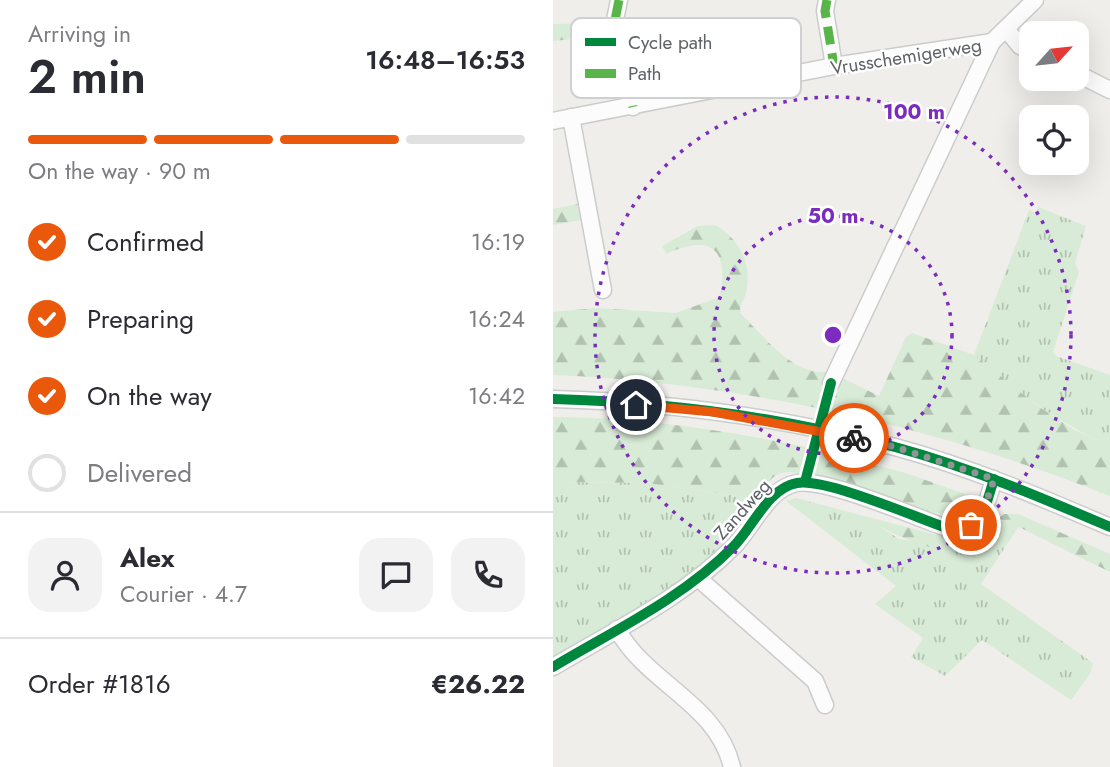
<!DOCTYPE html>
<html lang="en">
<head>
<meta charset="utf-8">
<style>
  :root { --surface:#fff; --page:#f2f2f3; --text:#2b2b33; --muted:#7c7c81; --line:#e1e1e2; --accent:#ea580c }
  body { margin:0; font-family:Jost,sans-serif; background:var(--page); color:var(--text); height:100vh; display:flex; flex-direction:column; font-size:26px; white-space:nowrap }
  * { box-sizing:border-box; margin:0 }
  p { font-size:23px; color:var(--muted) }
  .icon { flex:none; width:38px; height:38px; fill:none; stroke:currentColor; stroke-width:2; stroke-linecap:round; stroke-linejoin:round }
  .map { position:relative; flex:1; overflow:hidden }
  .details { display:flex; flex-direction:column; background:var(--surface); width:553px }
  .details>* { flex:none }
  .needle { width:46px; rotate:63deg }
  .controls { position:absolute; left:466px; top:21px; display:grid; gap:14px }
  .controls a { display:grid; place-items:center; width:70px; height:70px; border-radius:14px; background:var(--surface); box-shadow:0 7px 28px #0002; font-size:35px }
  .pin { position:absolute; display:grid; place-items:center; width:60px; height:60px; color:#fff; margin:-30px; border:4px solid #fff; border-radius:50%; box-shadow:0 2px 7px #0007 }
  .courier { position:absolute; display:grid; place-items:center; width:70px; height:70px; margin:-35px; border:5px solid #ea580c; border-radius:50%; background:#fff; color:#222; box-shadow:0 2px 9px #0007 }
  .summary em { font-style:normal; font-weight:600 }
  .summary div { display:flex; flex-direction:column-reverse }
  .summary { display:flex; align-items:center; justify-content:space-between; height:119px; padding:0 28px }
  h1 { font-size:46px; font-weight:600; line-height:52px }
  .bar { display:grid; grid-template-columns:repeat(4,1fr); gap:10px 7px; align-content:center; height:84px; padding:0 28px }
  .bar i { height:9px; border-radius:5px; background:var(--line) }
  .bar .selected { background:var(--accent) }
  .bar p { grid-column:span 4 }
  .line { display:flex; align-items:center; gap:18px; padding:0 28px; border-top:2px solid var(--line) }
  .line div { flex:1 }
  .round { display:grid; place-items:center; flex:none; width:74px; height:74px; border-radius:21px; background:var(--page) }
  ol { padding:0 28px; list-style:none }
  li { display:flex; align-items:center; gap:21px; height:77px }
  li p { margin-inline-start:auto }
  li .icon { padding:7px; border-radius:50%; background:var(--accent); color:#fff; stroke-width:4 }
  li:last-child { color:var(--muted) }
  li i { width:38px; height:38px; border:4px solid var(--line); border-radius:50% }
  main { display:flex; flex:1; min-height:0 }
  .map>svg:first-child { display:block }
</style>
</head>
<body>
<main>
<section class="details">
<div class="summary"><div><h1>2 min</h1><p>Arriving in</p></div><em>16:48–16:53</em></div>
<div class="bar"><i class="selected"></i><i class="selected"></i><i class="selected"></i><i></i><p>On the way · 90 m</p></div>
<ol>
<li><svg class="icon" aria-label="check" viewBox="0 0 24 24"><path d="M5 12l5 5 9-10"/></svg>Confirmed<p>16:19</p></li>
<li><svg class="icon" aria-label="check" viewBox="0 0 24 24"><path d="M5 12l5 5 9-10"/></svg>Preparing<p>16:24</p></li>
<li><svg class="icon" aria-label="check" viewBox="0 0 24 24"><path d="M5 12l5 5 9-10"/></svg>On the way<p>16:42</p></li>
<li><i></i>Delivered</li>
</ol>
<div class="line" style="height:126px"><a class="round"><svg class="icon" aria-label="person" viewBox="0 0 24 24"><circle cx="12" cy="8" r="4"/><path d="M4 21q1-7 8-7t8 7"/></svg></a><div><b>Alex</b><p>Courier · 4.7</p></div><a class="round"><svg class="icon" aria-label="chat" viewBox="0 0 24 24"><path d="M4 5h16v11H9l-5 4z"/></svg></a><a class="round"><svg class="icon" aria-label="phone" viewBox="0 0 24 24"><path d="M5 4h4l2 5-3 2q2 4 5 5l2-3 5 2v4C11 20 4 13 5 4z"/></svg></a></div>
<div class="line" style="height:91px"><div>Order #1816</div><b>€26.22</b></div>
</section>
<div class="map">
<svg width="557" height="767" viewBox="0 0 557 767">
  <defs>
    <pattern id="grass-tufts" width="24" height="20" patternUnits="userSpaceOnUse" patternTransform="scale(1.75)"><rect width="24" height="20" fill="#d8ebd6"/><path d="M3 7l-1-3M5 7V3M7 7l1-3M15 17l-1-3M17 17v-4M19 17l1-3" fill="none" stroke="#b2c2b1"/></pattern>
    <pattern id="forest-firs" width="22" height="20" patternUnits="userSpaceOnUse" patternTransform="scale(1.75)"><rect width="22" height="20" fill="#d8ebd6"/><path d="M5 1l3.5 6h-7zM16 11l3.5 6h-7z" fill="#b2c2b1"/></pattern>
  </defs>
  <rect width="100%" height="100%" fill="#efeeea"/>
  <!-- grass -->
  <g fill="url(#grass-tufts)">
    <path d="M 485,207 L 533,226 L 522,263 L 526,272 L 500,352 L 503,356 L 557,375 L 557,446 C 507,423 462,392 421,355 L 476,210 L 483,213 Z"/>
    <path d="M 0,482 L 93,483 L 192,497 L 207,494 C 154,579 84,610 0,658 Z"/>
    <path d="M 243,498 L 311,516 L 346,539 L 371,543 L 433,545 L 445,534 L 466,526 L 428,584 L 540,663 L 537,674 L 518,700 L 429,640 L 392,676 L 358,657 L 370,638 L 322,604 L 343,586 L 233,501 Z"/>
  </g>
  <!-- forest -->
  <g fill="url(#forest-firs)">
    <path d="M 57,23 L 59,35 L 0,41 L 0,24 Z"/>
    <path d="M 24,204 L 28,220 L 0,225 L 0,209 Z"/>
    <path d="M 162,225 C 186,238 200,265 193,293 C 191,301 185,306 188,314 C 211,336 242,379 277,371 L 266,396 L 281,400 L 289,378 L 326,396 L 353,337 L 359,333 L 421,355 L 482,404 L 520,429 L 557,446 L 557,496 C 381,426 190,383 0,375 L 0,312 L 43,308 L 123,313 L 167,297 C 176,247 158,234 113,254 L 109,246 L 145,226 Z"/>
    <path d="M 0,417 C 84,417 171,430 253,447 L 246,473 C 224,470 219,476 207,494 L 192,497 L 93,483 L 0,482 Z"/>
    <path d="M 267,451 L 353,473 L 420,497 L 419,500 L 403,515 L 387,514 L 260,477 Z"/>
    <path d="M 451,514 L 465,514 L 557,554 L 557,572 L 466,527 C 447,532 436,547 418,551 C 388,557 335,534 311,516 L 403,540 L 421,536 Z"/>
  </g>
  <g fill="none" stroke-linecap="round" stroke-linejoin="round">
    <!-- minor casing -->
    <g stroke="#cbcccc" stroke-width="19">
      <g id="minor">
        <path d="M 66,0 L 62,20 L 80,107"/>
        <path d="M 274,0 L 272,11 L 281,66"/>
        <path d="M 454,30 L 467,46 L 478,51"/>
        <path d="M 523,73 L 557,90"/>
        <path d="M 18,117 L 50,290"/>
        <path d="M 0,121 L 281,66 L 439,42"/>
        <path d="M 278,383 L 439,42 L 482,0"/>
        <path d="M 0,399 C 114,402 232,418 342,447 C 416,467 487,497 557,527"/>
        <path d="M 145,578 L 262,681 L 272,705"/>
        <path d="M 64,629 C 94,684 164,703 179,767"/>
        <path d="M 0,667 C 62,630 130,598 181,546 C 200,527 215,488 244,483 C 272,478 360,516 391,527 C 430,533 431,510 441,479"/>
      </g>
    </g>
    <!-- minor -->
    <use href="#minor" stroke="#fdfcfc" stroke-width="16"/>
    <!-- quiet -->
    <g stroke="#58b549" stroke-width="9" stroke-dasharray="18 9" stroke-linecap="butt">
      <path d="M 66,0 L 62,20 L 80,107"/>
      <path d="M 274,0 L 272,11 L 281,66"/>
    </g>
    <!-- cycleway casing -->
    <g stroke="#fff" stroke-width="15">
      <g id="cycleway">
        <path d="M 0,399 C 114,402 232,418 342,447 C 416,467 487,497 557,527"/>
        <path d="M 252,482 L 278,383"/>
        <path d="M 0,667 C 62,630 130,598 181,546 C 200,527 215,488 244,483 C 272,478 360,516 391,527 C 430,533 431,510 441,479"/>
      </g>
    </g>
    <!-- cycleway -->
    <use href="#cycleway" stroke="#00873e" stroke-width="10"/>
  </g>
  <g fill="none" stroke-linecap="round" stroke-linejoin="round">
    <!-- done -->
    <path stroke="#919496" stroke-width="7" stroke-dasharray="0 12.6" d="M 301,438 L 342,447 L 441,479 L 428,518 L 418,525"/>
    <!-- route -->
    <path stroke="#ea580c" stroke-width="9" d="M 83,405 L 160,412 L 301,438"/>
  </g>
  <!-- distance rings -->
  <g fill="none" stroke="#7b2cbf" stroke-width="3.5" stroke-dasharray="3.5 7">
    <circle cx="280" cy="335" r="119"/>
    <circle cx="280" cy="335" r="238"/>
  </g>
  <g text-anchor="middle" stroke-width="5" stroke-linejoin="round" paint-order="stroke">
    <!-- street labels -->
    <g font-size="19" fill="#5f6368" stroke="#fff">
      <text transform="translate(353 56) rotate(-9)" y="7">Vrusschemigerweg</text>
      <text transform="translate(189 509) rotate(-48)" y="7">Zandweg</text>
    </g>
  </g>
  <!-- legend -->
  <rect x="18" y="18" width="230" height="80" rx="10" fill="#fff" stroke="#cfd0d2" stroke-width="2"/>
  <rect x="32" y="38" width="31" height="8" fill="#00873e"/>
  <rect x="32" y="69" width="31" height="9" fill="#58b549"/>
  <g font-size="19" fill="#5f6368">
    <text x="75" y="49">Cycle path</text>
    <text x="75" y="80">Path</text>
  </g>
  <circle cx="280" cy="335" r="10" fill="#7b2cbf" stroke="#fff" stroke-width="3.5"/>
  <g font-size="21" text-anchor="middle" font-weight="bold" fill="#7b2cbf" stroke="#fff" stroke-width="5" stroke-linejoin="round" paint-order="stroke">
    <text x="361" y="119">100 m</text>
    <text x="280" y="223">50 m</text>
  </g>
</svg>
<div class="controls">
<a><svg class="needle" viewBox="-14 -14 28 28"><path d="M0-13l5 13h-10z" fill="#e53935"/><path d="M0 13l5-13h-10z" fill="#7c7c81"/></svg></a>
<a><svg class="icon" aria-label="locate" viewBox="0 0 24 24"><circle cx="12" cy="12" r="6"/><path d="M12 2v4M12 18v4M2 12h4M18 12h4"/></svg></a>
</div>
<div class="pin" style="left:418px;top:525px;background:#ea580c"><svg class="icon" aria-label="bag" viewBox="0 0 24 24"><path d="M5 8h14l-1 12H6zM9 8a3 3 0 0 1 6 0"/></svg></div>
<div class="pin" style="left:83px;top:405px;background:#1f2937"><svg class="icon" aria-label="home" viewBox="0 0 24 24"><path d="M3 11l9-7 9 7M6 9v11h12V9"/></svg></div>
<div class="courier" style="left:301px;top:438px"><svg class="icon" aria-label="bike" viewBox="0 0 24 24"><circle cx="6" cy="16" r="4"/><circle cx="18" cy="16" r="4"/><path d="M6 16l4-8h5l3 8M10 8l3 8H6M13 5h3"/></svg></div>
</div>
</main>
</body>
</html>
